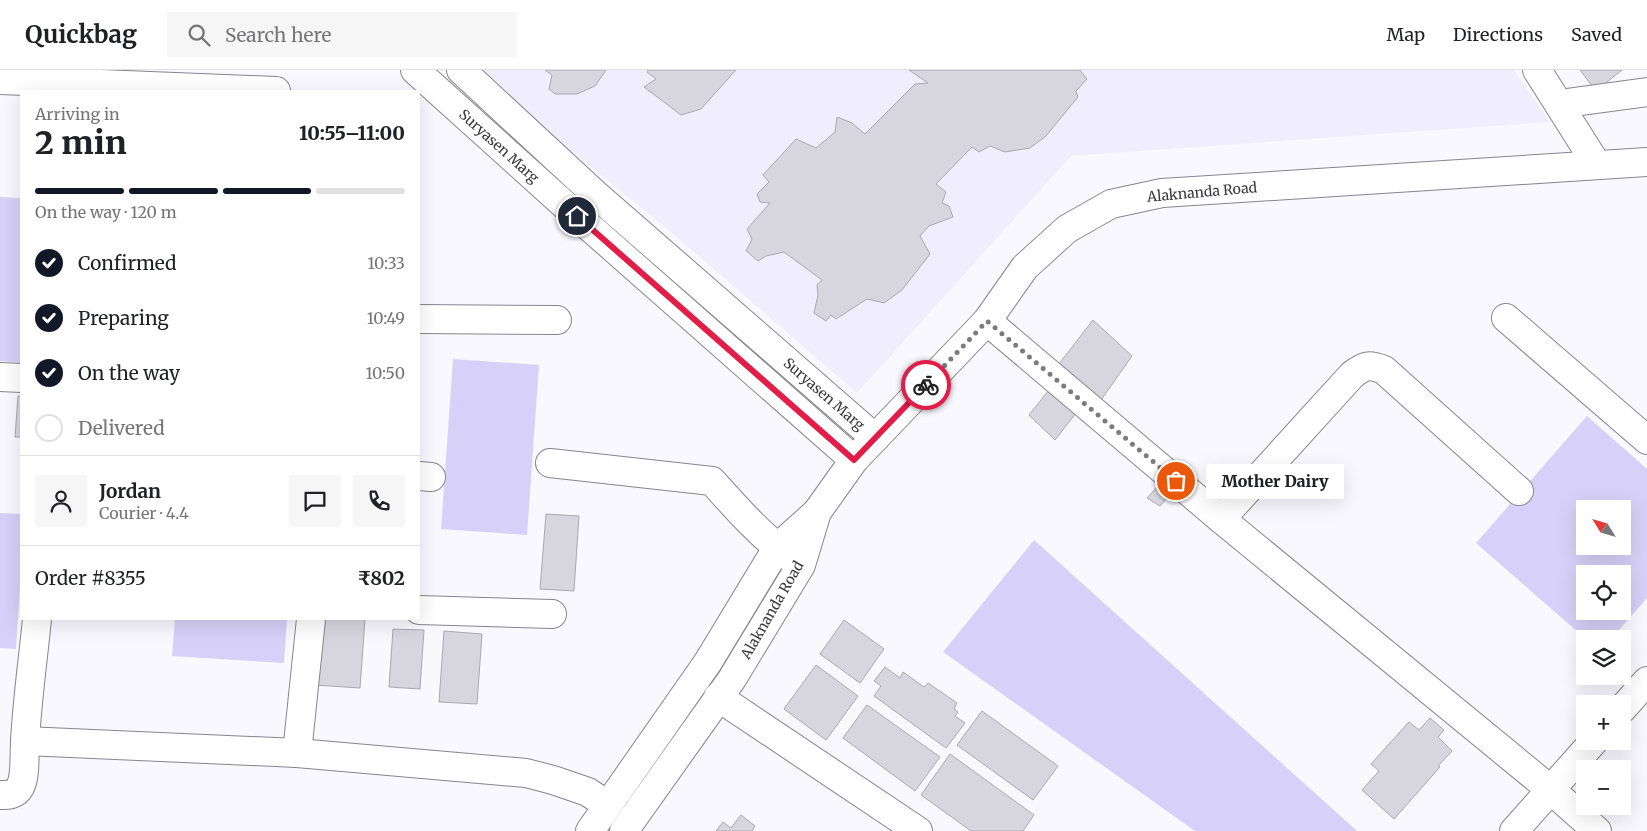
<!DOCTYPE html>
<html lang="en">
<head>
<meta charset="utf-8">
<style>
  :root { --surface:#fff; --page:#f6f6f6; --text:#202124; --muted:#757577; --line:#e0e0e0; --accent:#111827 }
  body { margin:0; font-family:Merriweather,serif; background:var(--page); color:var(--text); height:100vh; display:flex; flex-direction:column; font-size:19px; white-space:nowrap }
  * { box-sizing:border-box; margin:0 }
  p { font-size:16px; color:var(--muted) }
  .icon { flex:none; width:28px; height:28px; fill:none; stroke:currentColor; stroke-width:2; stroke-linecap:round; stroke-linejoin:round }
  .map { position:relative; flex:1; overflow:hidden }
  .drawer { position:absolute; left:20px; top:20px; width:400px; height:530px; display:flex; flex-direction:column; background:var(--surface); border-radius:0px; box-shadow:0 5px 20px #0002 }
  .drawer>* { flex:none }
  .needle { width:32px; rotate:307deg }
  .fabs { position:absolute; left:1576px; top:430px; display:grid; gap:10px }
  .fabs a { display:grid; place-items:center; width:55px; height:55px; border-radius:0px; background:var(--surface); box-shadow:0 5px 20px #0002; font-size:25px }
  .pin { position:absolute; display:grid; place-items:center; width:42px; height:42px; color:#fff; margin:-21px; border:2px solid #fff; border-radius:50%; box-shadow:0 1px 5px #0007 }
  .courier { position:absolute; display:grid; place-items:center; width:50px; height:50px; margin:-25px; border:4px solid #e11d48; border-radius:50%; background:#fff; color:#222; box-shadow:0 1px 6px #0007 }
  .bubble { position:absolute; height:35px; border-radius:0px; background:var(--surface); box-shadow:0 5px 20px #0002; font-size:16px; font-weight:800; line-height:35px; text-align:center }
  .headline em { font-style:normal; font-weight:800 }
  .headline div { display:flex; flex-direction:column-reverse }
  .headline { display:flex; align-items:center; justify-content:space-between; height:85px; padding:0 15px }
  h1 { font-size:32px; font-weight:800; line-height:38px }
  .bar { display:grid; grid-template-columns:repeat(4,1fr); gap:8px 5px; align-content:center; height:60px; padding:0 15px }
  .bar i { height:6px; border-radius:4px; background:var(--line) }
  .bar .on { background:var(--accent) }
  .bar p { grid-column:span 4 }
  .line { display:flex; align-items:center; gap:12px; padding:0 15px; border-top:1px solid var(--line) }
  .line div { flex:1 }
  .round { display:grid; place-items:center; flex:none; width:52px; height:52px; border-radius:0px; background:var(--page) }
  ol { padding:0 15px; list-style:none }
  li { display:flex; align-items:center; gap:15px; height:55px }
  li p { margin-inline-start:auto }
  li .icon { padding:5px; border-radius:50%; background:var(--accent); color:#fff; stroke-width:4 }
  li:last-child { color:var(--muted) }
  li i { width:28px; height:28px; border:2px solid var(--line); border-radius:50% }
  header { display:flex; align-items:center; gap:30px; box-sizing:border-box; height:70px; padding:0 25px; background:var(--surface); border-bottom:1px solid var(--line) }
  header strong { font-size:24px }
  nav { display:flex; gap:28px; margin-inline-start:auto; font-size:18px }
  .search { width:350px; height:45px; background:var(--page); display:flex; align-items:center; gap:12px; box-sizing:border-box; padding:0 18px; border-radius:0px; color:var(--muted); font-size:19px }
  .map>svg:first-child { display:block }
</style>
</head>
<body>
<header>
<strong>Quickbag</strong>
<div class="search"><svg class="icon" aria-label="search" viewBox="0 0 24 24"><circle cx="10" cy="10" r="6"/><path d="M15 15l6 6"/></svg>Search here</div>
<nav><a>Map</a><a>Directions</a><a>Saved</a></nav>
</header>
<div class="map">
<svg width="1647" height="761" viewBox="0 0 1647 761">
  <rect width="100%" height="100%" fill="#f9f8fe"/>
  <!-- built -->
  <path fill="#f0eefe" d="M 472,0 L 1514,0 L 1550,52 L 1071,86 L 857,323 L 672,163 Z"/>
  <!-- green -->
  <g fill="#d7d0f8" fill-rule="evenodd">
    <path d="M 0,127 L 21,128 L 21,293 L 0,291 Z"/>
    <path d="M 453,289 L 539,295 L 527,465 L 441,459 Z"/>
    <path d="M 1587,346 L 1647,399 L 1647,528 L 1611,569 L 1586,569 L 1476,473 ZM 1585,439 L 1622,439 L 1622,476 L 1585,476 ZM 1585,504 L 1622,504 L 1622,541 L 1585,541 Z"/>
    <path d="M 0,443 L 21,444 L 21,500 L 16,579 L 0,578 Z"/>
    <path d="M 1034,470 L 1357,761 L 1195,761 L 943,582 Z"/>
    <path d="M 175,549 L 287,549 L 284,593 L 172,586 Z"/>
  </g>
  <!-- building -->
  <g fill="#d7d6df" stroke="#a9a8b0">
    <path d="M 545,0 L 606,0 L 595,16 L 577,24 L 555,24 L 549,19 L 552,5 Z"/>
    <path d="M 648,0 L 736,0 L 701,39 L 681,45 L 644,17 L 656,9 L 647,2 Z"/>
    <path d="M 909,0 L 1080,0 L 1087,9 L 1076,21 L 1078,27 L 1046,66 L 1030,78 L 1005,82 L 990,76 L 979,82 L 972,77 L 936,114 L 946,122 L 942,133 L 949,136 L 953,147 L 929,156 L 920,166 L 930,184 L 902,220 L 884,233 L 867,229 L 836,249 L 831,245 L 826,251 L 814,243 L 818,225 L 817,215 L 822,210 L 784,182 L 766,186 L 758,191 L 746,181 L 752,169 L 747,159 L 770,133 L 760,132 L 757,124 L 769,112 L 763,105 L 796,69 L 816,78 L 835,62 L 837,47 L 852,53 L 865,64 L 915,14 L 928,13 Z"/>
    <path d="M 1580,0 L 1622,0 L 1596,21 Z"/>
    <path d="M 1093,250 L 1132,286 L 1101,330 L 1059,294 Z"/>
    <path d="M 1053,315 L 1079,339 L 1055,370 L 1029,345 Z"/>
    <path d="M 18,326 L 21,326 L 21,367 L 15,367 Z"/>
    <path d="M 1160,414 L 1170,425 L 1160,436 L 1147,428 Z"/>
    <path d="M 546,444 L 579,446 L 574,521 L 540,519 Z"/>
    <path d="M 319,549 L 365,549 L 360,618 L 314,615 Z"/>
    <path d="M 844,550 L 884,579 L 860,613 L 820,584 Z"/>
    <path d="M 393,559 L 424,560 L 420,619 L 389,617 Z"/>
    <path d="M 444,561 L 482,564 L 477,634 L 439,632 Z"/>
    <path d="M 816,595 L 858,626 L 826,670 L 784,639 Z"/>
    <path d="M 885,597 L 900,608 L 903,602 L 924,617 L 928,613 L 957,633 L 954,639 L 958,642 L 955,646 L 965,653 L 946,678 L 874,626 L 881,616 L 874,611 Z"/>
    <path d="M 867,635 L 940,687 L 915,721 L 843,668 Z"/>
    <path d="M 982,641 L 1058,696 L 1033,730 L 957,675 Z"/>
    <path d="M 1430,648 L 1444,660 L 1438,667 L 1452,681 L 1438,696 L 1440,697 L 1394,749 L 1362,720 L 1379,701 L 1371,694 L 1409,652 L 1419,660 Z"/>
    <path d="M 950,684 L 1034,745 L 1023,761 L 971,761 L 921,725 Z"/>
    <path d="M 741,745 L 755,756 L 752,761 L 716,761 L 723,752 L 731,758 Z"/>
  </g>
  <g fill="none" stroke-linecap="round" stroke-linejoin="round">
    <!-- minor casing -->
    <g stroke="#86858d" stroke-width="30">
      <g id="minor">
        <path d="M 415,0 L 577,146 L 854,390"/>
        <path d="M 461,0 L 595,124 L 875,368"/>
        <path d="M 1537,0 L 1597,95"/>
        <path d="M 0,10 L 276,21"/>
        <path d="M 1559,34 L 1647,22"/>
        <path d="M 1506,248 L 1647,370"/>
        <path d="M 419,249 L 557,250"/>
        <path d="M 987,251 L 1221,449 L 1551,720 L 1597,761"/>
        <path d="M 0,307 L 21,308"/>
        <path d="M 550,393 L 712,411 C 737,439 761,466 791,488"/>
        <path d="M 419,406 L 431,407"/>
        <path d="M 1221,449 L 1352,305 C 1365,295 1369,294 1384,300 L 1519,421"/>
        <path d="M 419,540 L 552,544"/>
        <path d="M 718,627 L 918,761"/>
        <path d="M 1622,639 L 1647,611"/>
        <path d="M 25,671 L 297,683 L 526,703 L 553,710 L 588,722 L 607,735"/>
        <path d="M 297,683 L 311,549"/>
        <path d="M 0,725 C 8,725 16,725 20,717 C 26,707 24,684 25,672 C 27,631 33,590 37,549"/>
        <path d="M 590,761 L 708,592 L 777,478 L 816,443"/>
        <path d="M 624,761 L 732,609 L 801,495 L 817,442 L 854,390 L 987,251 L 1025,197 L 1067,159 L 1111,134 L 1162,123 L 1647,92"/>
        <path d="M 1514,761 L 1594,671"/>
      </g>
    </g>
    <!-- minor -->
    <use href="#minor" stroke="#fff" stroke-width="28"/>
  </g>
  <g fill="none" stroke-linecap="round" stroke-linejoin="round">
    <!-- done -->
    <path stroke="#7c7b7f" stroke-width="5" stroke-dasharray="0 9" d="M 926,315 L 987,251 L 1176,411"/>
    <!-- route -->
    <path stroke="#e11d48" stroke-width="6" d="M 577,146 L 854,390 L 926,315"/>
  </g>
  <g text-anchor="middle" stroke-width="4.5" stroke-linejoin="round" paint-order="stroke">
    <!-- street labels -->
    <g font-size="14" fill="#38373b" stroke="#fff">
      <text transform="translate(499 76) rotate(42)" y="5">Suryasen Marg</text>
      <text transform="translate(1202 122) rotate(-5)" y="5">Alaknanda Road</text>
      <text transform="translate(824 324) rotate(41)" y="5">Suryasen Marg</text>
      <text transform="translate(772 540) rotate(-60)" y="5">Alaknanda Road</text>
    </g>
  </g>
</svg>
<div class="fabs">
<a><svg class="needle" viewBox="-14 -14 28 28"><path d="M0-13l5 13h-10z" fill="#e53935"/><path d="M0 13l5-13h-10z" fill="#757577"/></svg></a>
<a><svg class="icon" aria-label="locate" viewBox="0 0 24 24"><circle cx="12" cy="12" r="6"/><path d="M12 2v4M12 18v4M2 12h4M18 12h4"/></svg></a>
<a><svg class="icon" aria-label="layers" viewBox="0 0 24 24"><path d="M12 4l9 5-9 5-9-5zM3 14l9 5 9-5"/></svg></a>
<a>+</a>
<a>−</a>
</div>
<div class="pin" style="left:1176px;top:411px;background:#ea580c"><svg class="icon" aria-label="bag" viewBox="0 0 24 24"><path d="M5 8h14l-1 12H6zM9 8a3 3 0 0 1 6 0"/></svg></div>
<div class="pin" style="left:577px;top:146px;background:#1f2937"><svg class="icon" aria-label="home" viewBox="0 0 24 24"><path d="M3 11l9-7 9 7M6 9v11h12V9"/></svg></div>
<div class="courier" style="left:926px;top:315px"><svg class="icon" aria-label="bike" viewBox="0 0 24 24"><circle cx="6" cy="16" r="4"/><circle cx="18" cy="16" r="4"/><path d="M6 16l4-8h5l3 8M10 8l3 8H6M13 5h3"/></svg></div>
<div class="bubble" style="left:1206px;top:394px;width:138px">Mother Dairy</div>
<section class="drawer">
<div class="headline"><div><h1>2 min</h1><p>Arriving in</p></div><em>10:55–11:00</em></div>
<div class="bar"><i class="on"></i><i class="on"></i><i class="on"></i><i></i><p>On the way · 120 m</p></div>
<ol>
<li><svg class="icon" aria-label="check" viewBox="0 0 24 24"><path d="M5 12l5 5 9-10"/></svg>Confirmed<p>10:33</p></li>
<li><svg class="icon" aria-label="check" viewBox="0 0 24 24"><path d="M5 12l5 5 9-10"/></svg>Preparing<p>10:49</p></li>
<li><svg class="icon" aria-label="check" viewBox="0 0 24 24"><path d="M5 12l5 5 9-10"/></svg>On the way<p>10:50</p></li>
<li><i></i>Delivered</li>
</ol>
<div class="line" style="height:90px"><a class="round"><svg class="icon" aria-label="person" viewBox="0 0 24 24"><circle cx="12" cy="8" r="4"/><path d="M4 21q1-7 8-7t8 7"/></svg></a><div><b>Jordan</b><p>Courier · 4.4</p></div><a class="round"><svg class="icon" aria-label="chat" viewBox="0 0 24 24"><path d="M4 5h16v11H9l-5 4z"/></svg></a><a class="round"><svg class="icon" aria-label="phone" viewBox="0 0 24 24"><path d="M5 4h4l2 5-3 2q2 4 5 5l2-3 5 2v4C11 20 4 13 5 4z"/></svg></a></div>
<div class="line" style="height:65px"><div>Order #8355</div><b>₹802</b></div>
</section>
</div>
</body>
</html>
